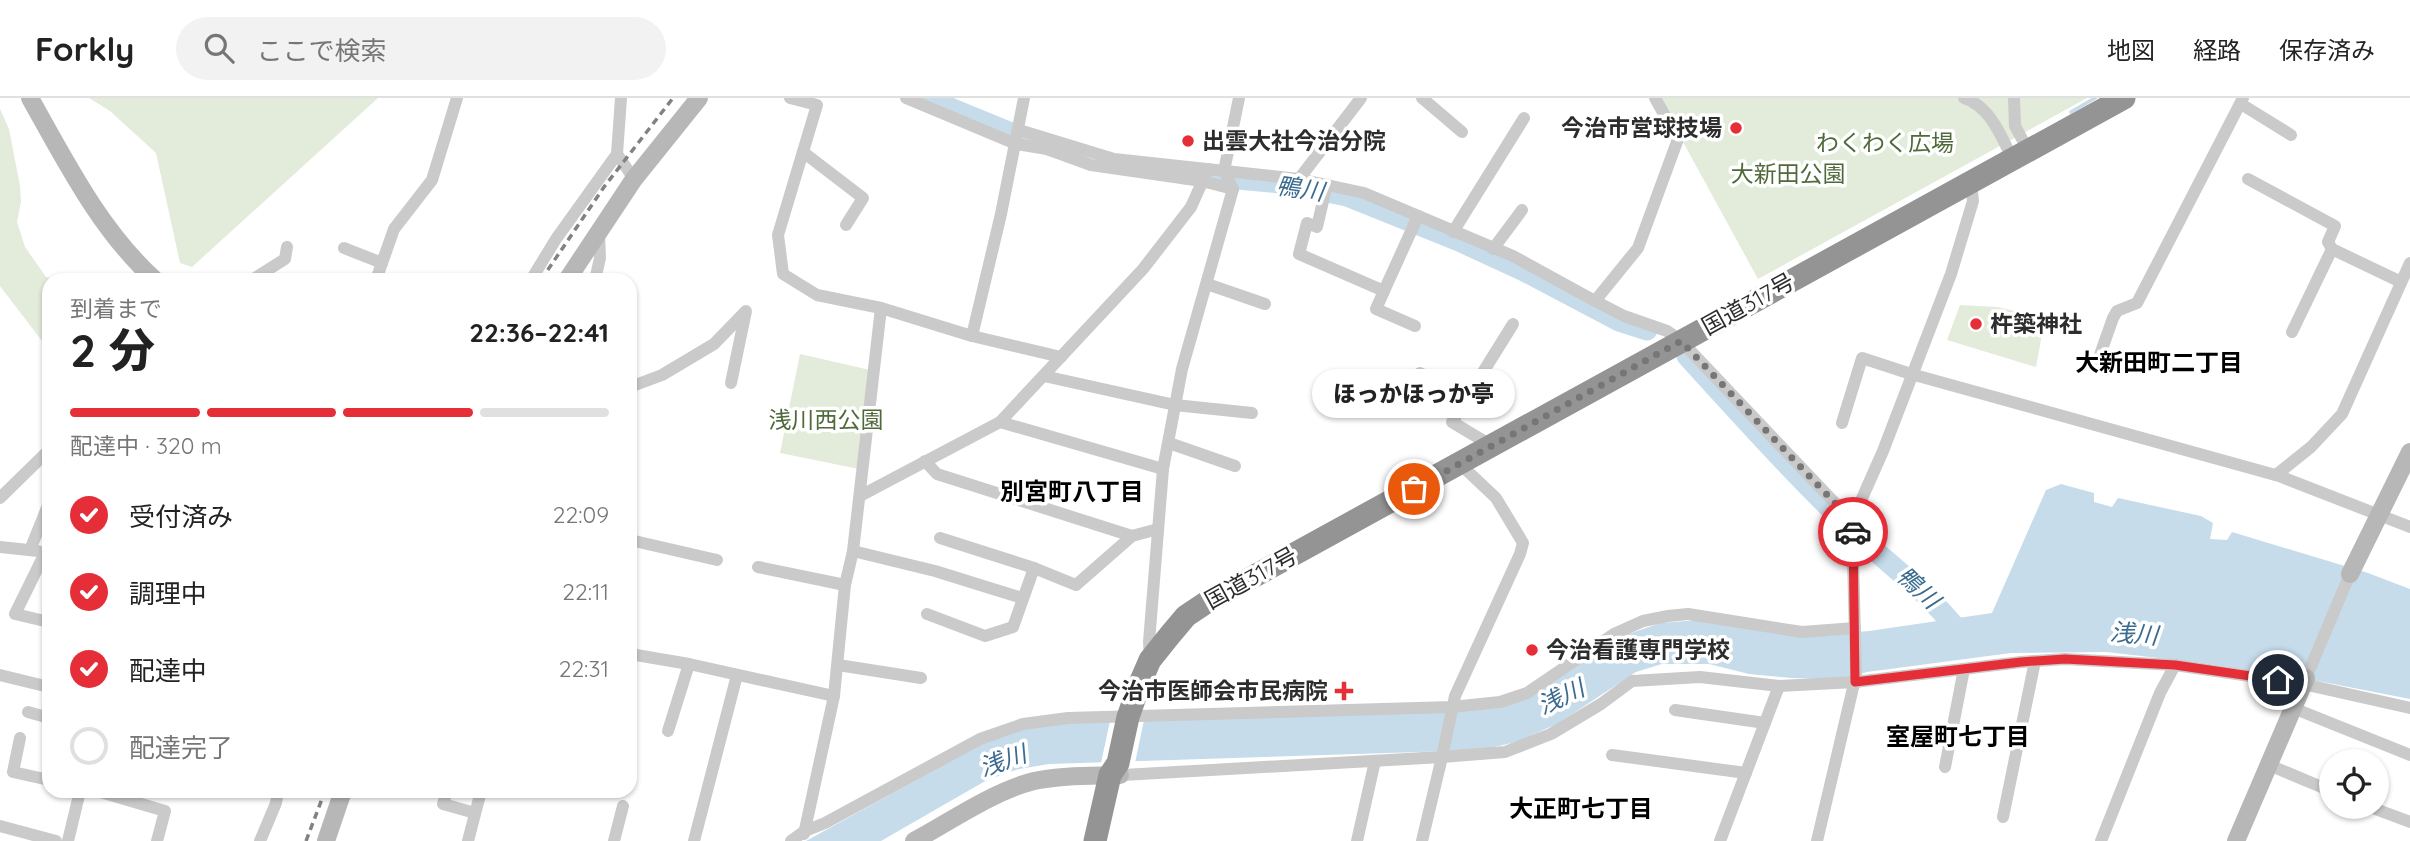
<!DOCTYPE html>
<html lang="ja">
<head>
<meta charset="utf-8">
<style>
  :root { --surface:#fff; --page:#f2f2f2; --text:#222; --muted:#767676; --line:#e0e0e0; --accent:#e52e37 }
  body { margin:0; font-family:Quicksand,"Noto Sans JP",sans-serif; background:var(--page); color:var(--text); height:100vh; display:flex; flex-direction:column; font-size:26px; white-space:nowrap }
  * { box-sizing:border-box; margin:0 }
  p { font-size:23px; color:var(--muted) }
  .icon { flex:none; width:38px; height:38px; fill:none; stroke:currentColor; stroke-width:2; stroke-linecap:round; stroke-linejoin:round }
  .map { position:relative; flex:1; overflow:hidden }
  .side { position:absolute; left:42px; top:175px; width:595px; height:525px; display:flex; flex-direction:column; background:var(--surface); border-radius:21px; box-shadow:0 2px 5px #0004 }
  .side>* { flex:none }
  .fabs { position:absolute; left:2319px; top:651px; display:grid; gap:14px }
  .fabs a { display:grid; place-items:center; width:70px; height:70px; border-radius:50%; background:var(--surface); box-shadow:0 2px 5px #0004; font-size:35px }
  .pin { position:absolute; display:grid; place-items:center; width:60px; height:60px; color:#fff; margin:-30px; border:4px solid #fff; border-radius:50%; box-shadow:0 2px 7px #0007 }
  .courier { position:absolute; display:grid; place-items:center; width:70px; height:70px; margin:-35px; border:5px solid #e52e37; border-radius:50%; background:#fff; color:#222; box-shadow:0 2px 9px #0007 }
  .bubble { position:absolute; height:49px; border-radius:24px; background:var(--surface); box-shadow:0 2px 5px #0004; font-size:23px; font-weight:800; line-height:49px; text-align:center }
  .headline em { font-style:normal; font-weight:800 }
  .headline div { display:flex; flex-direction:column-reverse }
  .headline { display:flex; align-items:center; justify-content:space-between; height:119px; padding:0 28px }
  h1 { font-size:46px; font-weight:800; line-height:52px }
  .bar { display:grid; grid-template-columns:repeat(4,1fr); gap:10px 7px; align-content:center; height:84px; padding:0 28px }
  .bar i { height:9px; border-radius:5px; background:var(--line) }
  .bar .current { background:var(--accent) }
  .bar p { grid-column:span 4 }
  ol { padding:0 28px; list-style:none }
  li { display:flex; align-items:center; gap:21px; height:77px }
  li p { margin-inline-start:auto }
  li .icon { padding:7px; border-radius:50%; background:var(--accent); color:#fff; stroke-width:4 }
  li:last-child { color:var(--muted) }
  li i { width:38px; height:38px; border:4px solid var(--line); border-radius:50% }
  header { display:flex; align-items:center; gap:42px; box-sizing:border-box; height:98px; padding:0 35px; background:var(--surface); border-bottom:2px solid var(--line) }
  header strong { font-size:33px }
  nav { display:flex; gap:38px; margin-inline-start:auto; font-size:24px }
  .search { width:490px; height:63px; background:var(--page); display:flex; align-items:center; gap:18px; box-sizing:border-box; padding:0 24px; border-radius:38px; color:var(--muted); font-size:26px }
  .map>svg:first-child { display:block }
</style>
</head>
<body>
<header>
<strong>Forkly</strong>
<div class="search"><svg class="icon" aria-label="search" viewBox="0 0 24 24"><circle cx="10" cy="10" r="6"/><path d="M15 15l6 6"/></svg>ここで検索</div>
<nav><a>地図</a><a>経路</a><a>保存済み</a></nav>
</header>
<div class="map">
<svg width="2410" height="743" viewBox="0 0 2410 743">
  <rect width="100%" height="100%" fill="#fff"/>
  <!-- green -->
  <g fill="#e3ebda">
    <path d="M 89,0 L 378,0 L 192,169 L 180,165 L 156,55 L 110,13 Z"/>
    <path d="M 1659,0 L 2087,0 L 1758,181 Z"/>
    <path d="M 0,11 L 9,31 L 20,88 L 21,104 L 17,124 L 25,149 L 46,179 L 57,182 L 49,182 L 49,252 L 0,188 Z"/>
    <path d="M 1960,207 L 1997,209 L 2045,220 L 2036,269 L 1947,242 Z"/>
    <path d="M 800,256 L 870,272 L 859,371 L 780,355 Z"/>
  </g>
  <!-- water -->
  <path fill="#c6dceb" d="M 2061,386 L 2094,395 L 2094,404 L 2112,409 L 2118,400 L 2201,418 L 2213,425 L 2210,441 L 2227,442 L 2232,434 L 2368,475 L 2410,491 L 2410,601 L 2323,584 L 2203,565 L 2106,554 L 2011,555 L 1867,574 L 1843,581 L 1791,580 L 1749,576 L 1709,566 L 1662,566 L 1636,574 L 1557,626 L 1516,644 L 1481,652 L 1049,666 L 1019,671 L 987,682 L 881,743 L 806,743 L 987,643 L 1017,632 L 1064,625 L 1508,606 L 1613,541 L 1661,525 L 1699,522 L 1798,539 L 1869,533 L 1992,515 L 2046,392 Z"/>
  <!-- pier -->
  <path fill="#fff" d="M 1144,622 L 1135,665 L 1101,665 L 1110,623 Z"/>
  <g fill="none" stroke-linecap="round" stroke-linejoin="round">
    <!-- stream -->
    <path stroke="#c6dceb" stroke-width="3.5" d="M 2071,14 L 2095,0"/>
    <!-- river -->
    <g stroke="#c6dceb" stroke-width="21">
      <path d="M 926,0 L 1023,40 L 1041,44 L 1055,49"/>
      <path d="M 1185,76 L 1281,85 L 1347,98 L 1459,143 L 1524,173 L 1619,223 L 1647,232"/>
      <path d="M 1687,258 C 1740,316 1792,374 1849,429 C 1888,467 1936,499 1967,545"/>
    </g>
    <!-- street -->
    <g stroke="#cacaca" stroke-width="12">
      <path d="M 790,0 L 817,7 L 778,137 L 783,176 L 817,197 L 881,210 L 972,238 L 1061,259"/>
      <path d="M 906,0 L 1016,46 L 1047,51 L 1091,67 L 1202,83 L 1233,91"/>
      <path d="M 1422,0 L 1462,34"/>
      <path d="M 1964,0 C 1990,8 2001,38 2013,62"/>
      <path d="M 2014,0 L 2015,28 L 2028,52"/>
      <path d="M 2241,6 L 2291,37"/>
      <path d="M 1019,32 L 1114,61 L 1299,81 L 1364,95 L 1513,158 L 1595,203 L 1624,218 L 1667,233 L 1681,243 L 1852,423"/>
      <path d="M 803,54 L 863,100 L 846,127"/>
      <path d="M 617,56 L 634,81"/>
      <path d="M 1299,81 L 1361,0"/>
      <path d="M 2248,81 L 2335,128 L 2328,144 L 2332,151 L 2401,184"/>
      <path d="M 1327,86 L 1317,129 L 1307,125 L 1299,156 L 1384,193 L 1418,118"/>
      <path d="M 1453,134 L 1524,20"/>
      <path d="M 344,150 L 382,165"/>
      <path d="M 1493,151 L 1522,112"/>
      <path d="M 252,182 L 285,161 L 287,149"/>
      <path d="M 376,182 L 394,131 L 432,82 L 457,0"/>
      <path d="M 531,182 L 556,141 L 617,56 L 621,0"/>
      <path d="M 595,182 L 600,160 L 599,135"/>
      <path d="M 1207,186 L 1265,206"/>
      <path d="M 1384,193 L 1376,211 L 1415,228"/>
      <path d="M 1595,203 L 1638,150 L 1678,41 L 1655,0"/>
      <path d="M 2292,234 L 2332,151"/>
      <path d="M 972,238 L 1001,116 L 1024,0"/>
      <path d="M 2095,271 L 2113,220 L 2117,213 L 2137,205 L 2243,0"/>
      <path d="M 1420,275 L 1466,299"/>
      <path d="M 1044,278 L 1175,307 L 1252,315"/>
      <path d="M 630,289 L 662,277 L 714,246 L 746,213 L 731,285"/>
      <path d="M 1000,324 L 1163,371"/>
      <path d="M 1842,325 L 1862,260 L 1911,276 L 2279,378 L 2410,429"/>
      <path d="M 1169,345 L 1235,368"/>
      <path d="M 1492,348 L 1452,324 L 1513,226"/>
      <path d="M 925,363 L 937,376 L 1132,438"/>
      <path d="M 1460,366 L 1496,400 L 1523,445 L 1520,456 L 1455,598 L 1442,659 L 1505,654 L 1551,636 L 1601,606 L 1632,583 L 1700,579 L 1779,588 L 1720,743"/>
      <path d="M 2276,377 L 2311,349 L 2342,316 L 2410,165"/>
      <path d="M 860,398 L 1000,324 L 1143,171 L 1191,109 L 1208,71"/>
      <path d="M 0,400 L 49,352"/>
      <path d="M 940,440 L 1034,470 L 1076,487 L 1132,438 L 1158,431"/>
      <path d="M 630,442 L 717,462"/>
      <path d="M 0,449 L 38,453"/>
      <path d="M 30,452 L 49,405"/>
      <path d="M 46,453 L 15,516 L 49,524"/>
      <path d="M 853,453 L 935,473 L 1022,500"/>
      <path d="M 758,469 L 845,487"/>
      <path d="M 927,516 L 985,538 L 1013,529 L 1034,470"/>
      <path d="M 630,556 L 689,566 L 834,598"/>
      <path d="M 1150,561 L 1149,544 L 1163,371 L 1182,271 L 1233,91 L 1224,73 L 1239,0"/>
      <path d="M 838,567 L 921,580"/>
      <path d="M 0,577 L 49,589"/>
      <path d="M 2306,580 L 2350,476"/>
      <path d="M 1779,588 L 1855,584 L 2021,564 L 2065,561 L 2175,567 L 2303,586 L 2410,610"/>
      <path d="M 2293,610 L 2410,657"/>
      <path d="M 1675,612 L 1765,625"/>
      <path d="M 28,614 L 49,620"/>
      <path d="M 668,633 L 689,566"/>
      <path d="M 20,640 L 13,674 L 49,682"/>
      <path d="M 1612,657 L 1746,675"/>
      <path d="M 2269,667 L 2331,693"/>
      <path d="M 1945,669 L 1964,571"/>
      <path d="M 1123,677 L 1442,659 L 1422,743"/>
      <path d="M 97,693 L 165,713 L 157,743"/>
      <path d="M 447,693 L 443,706 L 475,715"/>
      <path d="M 2370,709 L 2410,724"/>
      <path d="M 2003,719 L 2035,563"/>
      <path d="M 0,728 L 56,743"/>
      <path d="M 804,736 L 834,598 L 845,487 L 853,453 L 881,210"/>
      <path d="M 68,743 L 80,693"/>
      <path d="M 260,743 L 276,705 L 278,693"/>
      <path d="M 468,743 L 481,693"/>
      <path d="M 614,743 L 623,708"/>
      <path d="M 694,743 L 737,577"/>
      <path d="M 791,743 L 805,733 L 825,725 L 980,641 L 1023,626 L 1068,620 L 1452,609 L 1500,604 L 1527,595 L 1614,536 L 1643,523 L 1668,518 L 1688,516 L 1802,534 L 1855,530"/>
      <path d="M 1357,743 L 1375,663"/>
      <path d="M 1817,743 L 1856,577 L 1852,423 L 1883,353 L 1951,176 L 1973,103 L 1971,84"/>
      <path d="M 2101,743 L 2160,595 L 2175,567"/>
    </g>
    <!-- secondary -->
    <g stroke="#b7b7b7" stroke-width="18">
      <path d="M 30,0 C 66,64 100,132 155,182"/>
      <path d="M 567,182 L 634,81 L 699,0"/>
      <path d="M 2350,476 L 2410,354"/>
      <path d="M 326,743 L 343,693"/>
      <path d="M 914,743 C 951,723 994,693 1034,683 C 1062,677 1091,678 1120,677"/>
      <path d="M 2236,743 L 2306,580"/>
    </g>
    <!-- highway -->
    <path stroke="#949494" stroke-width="23" d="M 1095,743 L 1110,677 L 1118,665 L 1128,619 L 1140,585 L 1150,562 L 1170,537 L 1186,518 L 1207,504 L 2124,0"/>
    <!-- rail -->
    <g stroke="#828282" stroke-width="3.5" stroke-dasharray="7 5" stroke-linecap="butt">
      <path d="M 541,182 L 604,89 L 673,0"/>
      <path d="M 306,743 L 325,693"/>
    </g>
  </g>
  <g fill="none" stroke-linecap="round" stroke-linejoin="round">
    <!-- done -->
    <path stroke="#767676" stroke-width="7" stroke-dasharray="0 12.6" d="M 1414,391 L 1681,243 L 1852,423 L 1853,434"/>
    <!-- route -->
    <path stroke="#e52e37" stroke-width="9" d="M 1853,434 L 1855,584 L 2021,564 L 2065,561 L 2175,567 L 2278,582"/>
  </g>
  <!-- markers -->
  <g fill="#e52e37" stroke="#fff" stroke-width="2.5">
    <circle cx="1736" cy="30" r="7"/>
    <circle cx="1188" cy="43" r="7"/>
    <circle cx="1976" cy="226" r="7"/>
    <circle cx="1532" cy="552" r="7"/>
    <path d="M1340.5 582.5h7v7h7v7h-7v7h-7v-7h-7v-7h7z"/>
  </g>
  <g text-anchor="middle" stroke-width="7" stroke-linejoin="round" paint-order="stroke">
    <!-- poi labels -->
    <g font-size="23" font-weight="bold" fill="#2d2d2d" stroke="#fff" text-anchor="start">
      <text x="1722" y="38" text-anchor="end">今治市営球技場</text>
      <text x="1202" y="51">出雲大社今治分院</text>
      <text x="1990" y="234">杵築神社</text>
      <text x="1546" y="560">今治看護専門学校</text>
      <text x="1328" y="601" text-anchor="end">今治市医師会市民病院</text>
    </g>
    <!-- park labels -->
    <g font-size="23" fill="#4f693a" stroke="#fff">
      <text x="1885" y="53">わくわく広場</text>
      <text x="1788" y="84">大新田公園</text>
      <text x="826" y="330">浅川西公園</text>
    </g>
    <!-- street labels -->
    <g font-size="23" fill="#2d2d2d" stroke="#fff">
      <text transform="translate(1748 206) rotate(-29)" y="8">国道317号</text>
      <text transform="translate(1251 480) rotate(-29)" y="8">国道317号</text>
    </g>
    <!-- water labels -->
    <g font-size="24" font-style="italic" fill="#3b6c8f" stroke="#fff">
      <text transform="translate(1300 91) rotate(8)" y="8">鴨川</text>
      <text transform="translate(1918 490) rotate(43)" y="8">鴨川</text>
      <text transform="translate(2134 536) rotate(5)" y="8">浅川</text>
      <text transform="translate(1561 599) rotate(-25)" y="8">浅川</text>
      <text transform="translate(1003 663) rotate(-19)" y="8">浅川</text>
    </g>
    <!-- neighbourhood labels -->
    <g font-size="24" font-weight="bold" fill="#000" stroke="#fff">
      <text x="2159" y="273">大新田町二丁目</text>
      <text x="1072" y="402">別宮町八丁目</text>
      <text x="1958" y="647">室屋町七丁目</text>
      <text x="1581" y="719">大正町七丁目</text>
    </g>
  </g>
</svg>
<div class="fabs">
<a><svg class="icon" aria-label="locate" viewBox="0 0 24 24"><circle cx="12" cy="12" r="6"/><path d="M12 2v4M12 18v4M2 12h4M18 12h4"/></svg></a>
</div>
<div class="pin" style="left:1414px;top:391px;background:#ea580c"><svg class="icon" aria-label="bag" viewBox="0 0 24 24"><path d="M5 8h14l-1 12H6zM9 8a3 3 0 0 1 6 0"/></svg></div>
<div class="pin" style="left:2278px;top:582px;background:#1f2937"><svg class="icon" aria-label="home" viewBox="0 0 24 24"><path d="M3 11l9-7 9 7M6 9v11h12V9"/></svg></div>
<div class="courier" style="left:1853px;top:434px"><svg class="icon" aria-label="car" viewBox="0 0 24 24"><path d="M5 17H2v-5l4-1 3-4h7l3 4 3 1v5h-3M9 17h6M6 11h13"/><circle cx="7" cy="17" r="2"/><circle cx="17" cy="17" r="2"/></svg></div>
<div class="bubble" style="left:1312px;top:271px;width:203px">ほっかほっか亭</div>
<section class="side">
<div class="headline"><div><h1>2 分</h1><p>到着まで</p></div><em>22:36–22:41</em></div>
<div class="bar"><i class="current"></i><i class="current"></i><i class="current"></i><i></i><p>配達中 · 320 m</p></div>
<ol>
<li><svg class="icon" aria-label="check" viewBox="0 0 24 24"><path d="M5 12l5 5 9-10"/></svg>受付済み<p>22:09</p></li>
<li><svg class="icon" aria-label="check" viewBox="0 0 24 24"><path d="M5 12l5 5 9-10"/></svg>調理中<p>22:11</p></li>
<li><svg class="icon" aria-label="check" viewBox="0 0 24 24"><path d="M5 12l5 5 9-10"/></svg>配達中<p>22:31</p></li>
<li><i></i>配達完了</li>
</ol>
</section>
</div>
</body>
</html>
